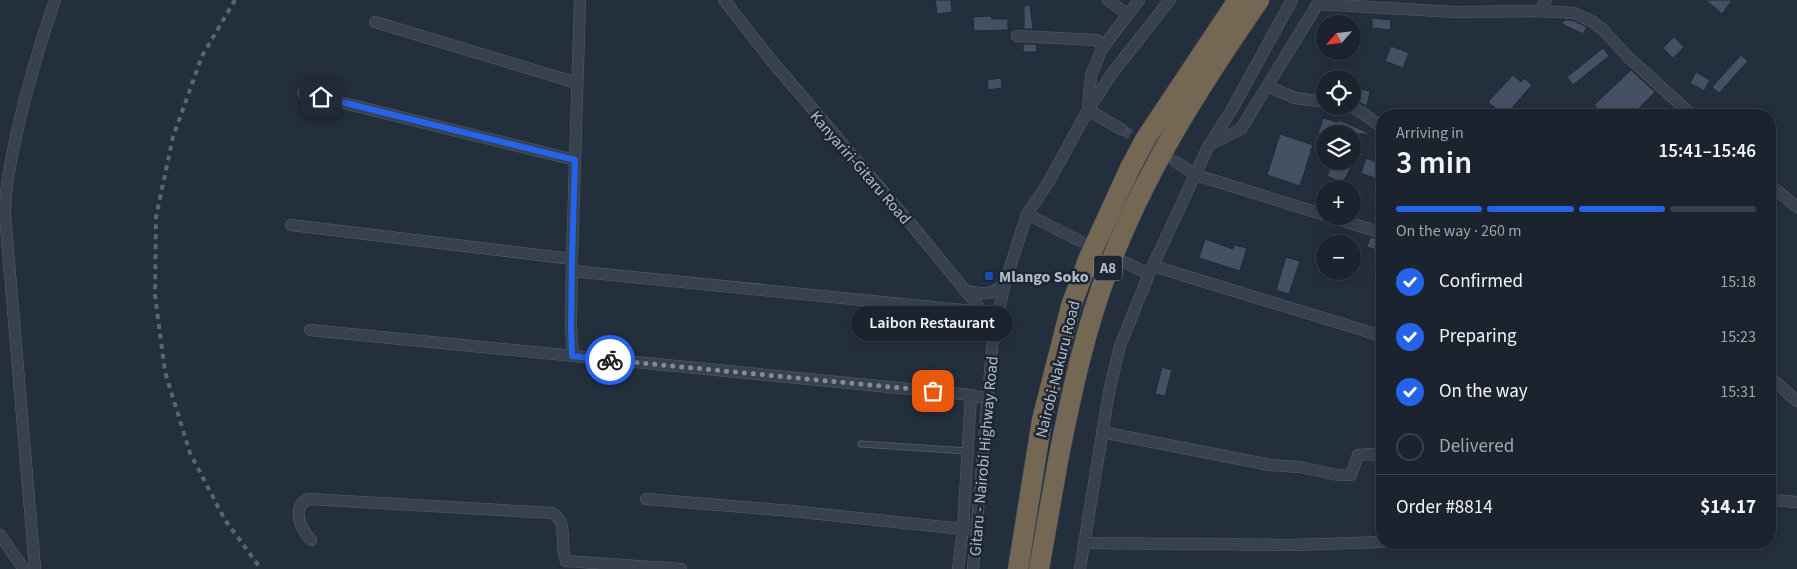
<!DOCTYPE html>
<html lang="en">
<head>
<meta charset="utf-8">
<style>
  :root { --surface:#1b232e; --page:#242b36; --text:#f1f3f6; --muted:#a0a4aa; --line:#39404a; --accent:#2563eb }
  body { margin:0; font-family:"Source Sans 3",sans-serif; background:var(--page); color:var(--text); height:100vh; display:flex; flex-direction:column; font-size:19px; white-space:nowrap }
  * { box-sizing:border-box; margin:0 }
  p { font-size:16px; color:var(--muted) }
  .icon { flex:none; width:28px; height:28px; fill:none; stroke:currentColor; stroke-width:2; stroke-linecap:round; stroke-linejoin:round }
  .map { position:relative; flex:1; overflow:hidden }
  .drawer { position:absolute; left:1376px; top:109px; width:400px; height:440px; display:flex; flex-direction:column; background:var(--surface); border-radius:20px; box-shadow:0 2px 12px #0003,0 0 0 1px var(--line) }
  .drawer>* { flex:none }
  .needle { width:32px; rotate:243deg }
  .buttons { position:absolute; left:1316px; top:15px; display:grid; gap:10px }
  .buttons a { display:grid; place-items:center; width:45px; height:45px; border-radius:50%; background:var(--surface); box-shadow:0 2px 12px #0003,0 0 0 1px var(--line); font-size:25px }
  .pin { position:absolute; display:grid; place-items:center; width:42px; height:42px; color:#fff; margin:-21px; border-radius:10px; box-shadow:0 2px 8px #0006 }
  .courier { position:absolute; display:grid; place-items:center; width:50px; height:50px; margin:-25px; border:4px solid #2563eb; border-radius:50%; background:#fff; color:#222; box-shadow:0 1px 6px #0007 }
  .bubble { position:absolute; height:35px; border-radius:18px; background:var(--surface); box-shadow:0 2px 12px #0003,0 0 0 1px var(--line); font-size:16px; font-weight:600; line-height:35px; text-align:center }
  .head em { font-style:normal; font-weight:600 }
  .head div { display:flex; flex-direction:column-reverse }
  .head { display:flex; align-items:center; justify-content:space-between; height:85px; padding:0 20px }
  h1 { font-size:32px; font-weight:600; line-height:38px }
  .bar { display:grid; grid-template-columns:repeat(4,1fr); gap:8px 5px; align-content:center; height:60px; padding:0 20px }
  .bar i { height:6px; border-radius:4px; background:var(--line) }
  .bar .active { background:var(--accent) }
  .bar p { grid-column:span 4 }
  .line { display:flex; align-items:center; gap:12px; padding:0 20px; border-top:1px solid var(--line) }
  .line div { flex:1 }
  ol { padding:0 20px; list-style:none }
  li { display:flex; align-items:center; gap:15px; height:55px }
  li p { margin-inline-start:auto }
  li .icon { padding:5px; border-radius:50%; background:var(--accent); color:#fff; stroke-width:4 }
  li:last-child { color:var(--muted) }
  li i { width:28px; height:28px; border:2px solid var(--line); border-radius:50% }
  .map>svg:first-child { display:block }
</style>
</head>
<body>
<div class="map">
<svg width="1797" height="569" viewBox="0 0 1797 569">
  <rect width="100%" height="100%" fill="#242f3e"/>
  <!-- building -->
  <g fill="#455162" stroke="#1f2835">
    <path d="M 935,0 L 951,0 L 952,12 L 937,14 Z"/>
    <path d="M 1706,0 L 1732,0 L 1722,14 Z"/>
    <path d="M 1030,5 L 1033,29 L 1024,29 L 1024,6 Z"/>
    <path d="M 991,16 L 992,19 L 1008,19 L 1008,30 L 974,31 L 973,17 Z"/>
    <path d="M 1372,18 L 1391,20 L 1390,30 L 1372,28 Z"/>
    <path d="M 1564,20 L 1572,20 L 1587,27 L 1583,34 L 1562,24 Z"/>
    <path d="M 1674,37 L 1684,47 L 1673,58 L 1663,48 Z"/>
    <path d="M 1023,44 L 1036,44 L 1037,52 L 1023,52 Z"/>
    <path d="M 1391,46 L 1409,53 L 1403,68 L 1385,61 Z"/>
    <path d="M 1603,48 L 1609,56 L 1573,85 L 1567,77 Z"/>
    <path d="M 1741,55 L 1748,61 L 1719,93 L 1712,87 Z"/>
    <path d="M 1631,70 L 1655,92 L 1632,115 L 1604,115 L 1594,105 Z"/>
    <path d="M 1696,72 L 1710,80 L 1704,91 L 1690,83 Z"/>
    <path d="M 1513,75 L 1521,82 L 1524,78 L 1532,85 L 1506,115 L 1503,115 L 1488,102 Z"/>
    <path d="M 1001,78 L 1002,88 L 988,90 L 987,80 Z"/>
    <path d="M 1357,88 L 1370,91 L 1367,106 L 1354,100 Z"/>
    <path d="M 1323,118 L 1338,122 L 1339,120 L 1371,134 L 1318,134 Z"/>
    <path d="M 1280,134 L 1313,145 L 1300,186 L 1267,175 Z"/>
    <path d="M 1366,158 L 1382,164 L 1382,181 L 1361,173 Z"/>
    <path d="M 1334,161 L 1344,161 L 1352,165 L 1343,183 L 1327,176 Z"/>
    <path d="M 1370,237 L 1382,240 L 1382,252 L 1367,247 Z"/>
    <path d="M 1205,239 L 1233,249 L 1234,245 L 1247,248 L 1240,271 L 1199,258 Z"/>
    <path d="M 1286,257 L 1300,261 L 1289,294 L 1276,290 Z"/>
    <path d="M 1162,367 L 1172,370 L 1165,396 L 1155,394 Z"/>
  </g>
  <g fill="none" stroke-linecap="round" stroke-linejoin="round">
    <!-- street-tunnel -->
    <path stroke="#3a4453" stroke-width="11" stroke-dasharray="11 5.5" stroke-linecap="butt" d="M 1121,129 L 1176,162"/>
    <!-- lane casing -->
    <g stroke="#565f6c" stroke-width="7">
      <path id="lane" d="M 861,444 L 968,451"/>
    </g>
    <!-- street casing -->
    <g stroke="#565f6c" stroke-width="12">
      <g id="street">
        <path d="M 724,0 L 771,60 L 915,229 L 983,312 L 993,337"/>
        <path d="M 1108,0 L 1127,14"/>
        <path d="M 1317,4 L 1455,12 L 1539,11 L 1574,13 L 1593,22 L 1603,30 L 1629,58 L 1692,115"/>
        <path d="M 1539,11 L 1546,0"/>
        <path d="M 375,22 L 577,83"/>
        <path d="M 1017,36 L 1097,40 L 1103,47"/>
        <path d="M 1267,86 L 1295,98 L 1325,102"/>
        <path d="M 303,93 L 575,160"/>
        <path d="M 1349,106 L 1361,112 L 1382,127"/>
        <path d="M 1088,108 L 1091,75 L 1103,47 L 1139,0"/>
        <path d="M 1088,110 L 1121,129"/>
        <path d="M 1210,144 L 1231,111 L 1292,0"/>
        <path d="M 1176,162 L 1196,175 L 1325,215"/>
        <path d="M 1770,185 L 1797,207"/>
        <path d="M 1027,214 L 1080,241"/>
        <path d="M 1328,216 L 1382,233"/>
        <path d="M 291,225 L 572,259"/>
        <path d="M 1124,262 L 1149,274 L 1209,145 L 1241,129 L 1320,0"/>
        <path d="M 1153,266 L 1382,336"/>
        <path d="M 572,271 L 983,312"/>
        <path d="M 966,291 C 981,294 994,296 1005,283"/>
        <path d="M 310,330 L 971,395 L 988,399"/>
        <path d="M 573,356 L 571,328 L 572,259 L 580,0"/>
        <path d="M 1770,377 L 1797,401"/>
        <path d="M 1102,432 L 1270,465 L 1300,467 L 1338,475 L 1351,475 L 1358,455 L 1370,454 L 1382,456"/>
        <path d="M 646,499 L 791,511 L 963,529"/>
        <path d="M 1770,500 L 1797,502"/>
        <path d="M 0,535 L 24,569"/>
        <path d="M 311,540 C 301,529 290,506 309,499 L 552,513 C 570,524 558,543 566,561 L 681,569"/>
        <path d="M 1084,543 L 1291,545 L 1382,542"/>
        <path d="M 35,569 L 5,215 C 5,187 11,160 17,132 C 27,88 40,43 55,0"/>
        <path d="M 958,569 L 963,529 L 971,395"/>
        <path d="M 973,569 L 993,337 L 1005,283 L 1027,214 L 1048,183 L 1088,110 L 1113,72 L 1170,0"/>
        <path d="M 1080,569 L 1109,392 L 1120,346 L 1149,274"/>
      </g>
    </g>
    <!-- highway casing -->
    <g stroke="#434c59" stroke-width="21">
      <g id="highway">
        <path d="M 1018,569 L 1042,420 L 1071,306 L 1088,260 L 1130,168 L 1146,138 L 1238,0"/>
        <path d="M 1039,569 C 1045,533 1052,497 1058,461 C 1071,395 1085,329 1109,267 C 1145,171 1201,84 1259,0"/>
      </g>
    </g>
    <!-- lane -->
    <use href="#lane" stroke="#38414e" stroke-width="5.5"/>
    <!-- street -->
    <use href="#street" stroke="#38414e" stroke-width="11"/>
    <!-- highway -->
    <use href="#highway" stroke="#746855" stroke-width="20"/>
    <!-- rail -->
    <path stroke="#5a6575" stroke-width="4" stroke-dasharray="5 5" stroke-linecap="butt" d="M 235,0 L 202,56 L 173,137 L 156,217 L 155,295 L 165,372 L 190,453 L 225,520 L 261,569"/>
  </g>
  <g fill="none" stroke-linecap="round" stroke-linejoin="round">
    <!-- done -->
    <path stroke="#828b98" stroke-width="5" stroke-dasharray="0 9" d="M 610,360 L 933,391"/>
    <!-- route -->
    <path stroke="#2563eb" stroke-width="6" d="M 321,97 L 575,160 L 572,259 L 571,328 L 572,356 L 610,360"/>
  </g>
  <!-- markers -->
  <rect fill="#1a4fb4" stroke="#1d2633" stroke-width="2" x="984" y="271" width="10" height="10" rx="2.5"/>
  <g text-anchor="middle" stroke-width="5" stroke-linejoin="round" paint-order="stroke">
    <!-- shield labels -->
    <rect fill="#1d2633" stroke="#878f9c" stroke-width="1" x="1094" y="255.5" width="28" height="25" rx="4"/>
    <g font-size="15" font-weight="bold" fill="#b4bcc9">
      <text x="1108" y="273">A8</text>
    </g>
    <!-- street labels -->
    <g font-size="16" fill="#b4bcc9" stroke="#1d2633">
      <text transform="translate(861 167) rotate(49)" y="6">Kanyariri-Gitaru Road</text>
      <text transform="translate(1057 369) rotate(-76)" y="6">Nairobi-Nakuru Road</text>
      <text transform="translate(983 456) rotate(-85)" y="6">Gitaru - Nairobi Highway Road</text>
    </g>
    <!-- poi labels -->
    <g font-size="16" font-weight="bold" fill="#b4bcc9" stroke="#1d2633" text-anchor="start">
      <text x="999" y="282">Mlango Soko</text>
    </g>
  </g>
</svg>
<div class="buttons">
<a><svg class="needle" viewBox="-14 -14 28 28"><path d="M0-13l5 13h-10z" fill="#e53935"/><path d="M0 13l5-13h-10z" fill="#a0a4aa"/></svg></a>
<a><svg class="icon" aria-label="locate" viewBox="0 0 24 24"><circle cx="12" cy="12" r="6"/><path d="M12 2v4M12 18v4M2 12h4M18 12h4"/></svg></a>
<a><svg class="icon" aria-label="layers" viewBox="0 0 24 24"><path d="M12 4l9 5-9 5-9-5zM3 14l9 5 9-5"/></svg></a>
<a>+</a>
<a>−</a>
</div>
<div class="pin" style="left:933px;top:391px;background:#ea580c"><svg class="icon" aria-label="bag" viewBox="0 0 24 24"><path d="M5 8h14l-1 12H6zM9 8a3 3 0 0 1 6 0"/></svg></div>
<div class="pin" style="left:321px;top:97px;background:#1f2937"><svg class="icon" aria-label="home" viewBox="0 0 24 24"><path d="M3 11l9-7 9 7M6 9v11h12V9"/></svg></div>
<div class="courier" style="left:610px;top:360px"><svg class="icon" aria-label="bike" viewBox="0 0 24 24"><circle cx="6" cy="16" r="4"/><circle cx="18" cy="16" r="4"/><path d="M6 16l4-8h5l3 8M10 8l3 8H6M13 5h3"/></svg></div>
<div class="bubble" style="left:851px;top:306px;width:162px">Laibon Restaurant</div>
<section class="drawer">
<div class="head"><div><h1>3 min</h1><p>Arriving in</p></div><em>15:41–15:46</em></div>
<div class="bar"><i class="active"></i><i class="active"></i><i class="active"></i><i></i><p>On the way · 260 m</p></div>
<ol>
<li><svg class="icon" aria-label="check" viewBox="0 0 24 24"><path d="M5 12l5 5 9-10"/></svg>Confirmed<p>15:18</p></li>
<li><svg class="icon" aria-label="check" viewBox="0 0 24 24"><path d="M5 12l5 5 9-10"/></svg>Preparing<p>15:23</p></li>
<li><svg class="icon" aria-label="check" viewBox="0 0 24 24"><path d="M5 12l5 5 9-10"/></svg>On the way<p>15:31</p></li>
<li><i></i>Delivered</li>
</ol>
<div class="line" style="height:65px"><div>Order #8814</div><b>$14.17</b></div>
</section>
</div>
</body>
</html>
